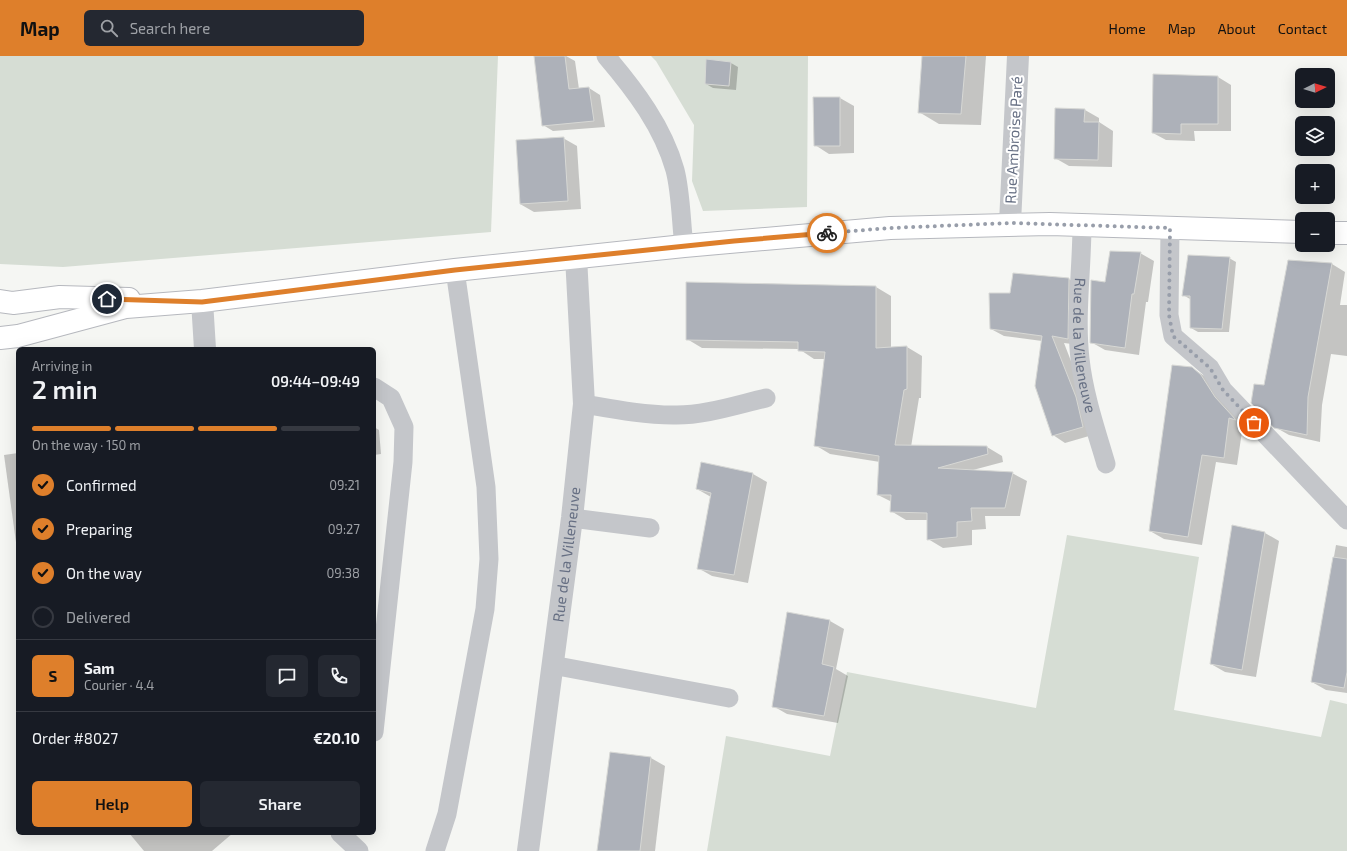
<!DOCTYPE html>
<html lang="en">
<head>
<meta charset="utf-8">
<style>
  :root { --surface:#171b24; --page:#242831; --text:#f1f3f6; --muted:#9ea1a6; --line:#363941; --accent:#de7f2b }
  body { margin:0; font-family:"Exo 2",sans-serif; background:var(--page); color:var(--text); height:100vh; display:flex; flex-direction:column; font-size:15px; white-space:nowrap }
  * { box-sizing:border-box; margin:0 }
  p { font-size:13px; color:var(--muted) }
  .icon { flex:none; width:22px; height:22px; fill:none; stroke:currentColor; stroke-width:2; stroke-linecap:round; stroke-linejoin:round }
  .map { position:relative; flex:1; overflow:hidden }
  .drawer { position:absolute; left:16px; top:291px; width:360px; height:488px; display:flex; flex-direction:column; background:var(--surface); border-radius:6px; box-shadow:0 4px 16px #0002 }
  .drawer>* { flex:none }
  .needle { width:26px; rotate:85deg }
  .fabs { position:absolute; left:1295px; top:12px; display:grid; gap:8px }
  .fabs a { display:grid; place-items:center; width:40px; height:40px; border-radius:6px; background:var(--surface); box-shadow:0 4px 16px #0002; font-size:20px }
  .pin { position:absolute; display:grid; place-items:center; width:34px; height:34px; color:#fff; margin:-17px; border:2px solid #fff; border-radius:50%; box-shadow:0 1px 4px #0007 }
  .courier { position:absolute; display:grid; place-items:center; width:40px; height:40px; margin:-20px; border:3px solid #de7f2b; border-radius:50%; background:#fff; color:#222; box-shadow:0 1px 5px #0007 }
  .head em { font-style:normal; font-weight:600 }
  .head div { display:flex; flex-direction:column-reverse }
  .head { display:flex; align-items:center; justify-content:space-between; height:68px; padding:0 16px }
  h1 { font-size:26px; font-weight:600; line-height:30px }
  .bar { display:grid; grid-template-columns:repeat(4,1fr); gap:6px 4px; align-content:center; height:48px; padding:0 16px }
  .bar i { height:5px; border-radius:3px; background:var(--line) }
  .bar .on { background:var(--accent) }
  .bar p { grid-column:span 4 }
  .line { display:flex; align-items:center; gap:10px; padding:0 16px; border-top:1px solid var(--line) }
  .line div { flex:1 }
  .round { display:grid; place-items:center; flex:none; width:42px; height:42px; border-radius:6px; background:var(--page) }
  ol { padding:0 16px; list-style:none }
  li { display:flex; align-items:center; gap:12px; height:44px }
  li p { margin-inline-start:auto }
  li .icon { padding:4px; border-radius:50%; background:var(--accent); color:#111; stroke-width:4 }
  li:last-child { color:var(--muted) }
  li i { width:22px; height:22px; border:2px solid var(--line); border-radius:50% }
  .primary-button { display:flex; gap:8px; margin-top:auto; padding:8px 16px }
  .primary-button a { flex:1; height:46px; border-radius:6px; background:var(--accent); color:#111; font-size:16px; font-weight:600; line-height:46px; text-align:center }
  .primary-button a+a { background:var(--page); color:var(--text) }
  header { display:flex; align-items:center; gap:24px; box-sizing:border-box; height:56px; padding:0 20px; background:var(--accent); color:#111 }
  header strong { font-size:19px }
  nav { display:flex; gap:22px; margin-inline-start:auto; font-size:14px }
  .search { width:280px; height:36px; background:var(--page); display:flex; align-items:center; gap:10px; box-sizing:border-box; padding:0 14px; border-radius:6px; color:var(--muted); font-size:15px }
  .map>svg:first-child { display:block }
</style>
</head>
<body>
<header>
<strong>Map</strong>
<div class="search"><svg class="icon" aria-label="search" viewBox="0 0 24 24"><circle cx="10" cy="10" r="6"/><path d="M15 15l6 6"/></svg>Search here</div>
<nav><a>Home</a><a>Map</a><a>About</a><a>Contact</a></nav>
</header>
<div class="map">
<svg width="1347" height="795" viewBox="0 0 1347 795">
  <rect width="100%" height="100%" fill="#f5f6f3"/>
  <!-- green -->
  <g fill="#d6ddd4">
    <path d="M 0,0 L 498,0 L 491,176 L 63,211 L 0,208 Z"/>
    <path d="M 651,0 L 808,0 L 807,151 L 703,155 L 692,125 L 694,69 L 656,5 Z"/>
    <path d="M 1067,479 L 1199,501 L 1174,654 L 1321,681 L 1330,644 L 1347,648 L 1347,795 L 707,795 L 726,680 L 830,700 L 847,616 L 1036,652 Z"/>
  </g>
  <!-- shadow -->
  <g fill="#0003">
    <path d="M 553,0 L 566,0 L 575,5 L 579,33 L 589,32 L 600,39 L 605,71 L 553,75 L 543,69 Z"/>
    <path d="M 923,0 L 986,0 L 981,69 L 939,68 L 919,56 Z"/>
    <path d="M 707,4 L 731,7 L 738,11 L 736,34 L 713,32 L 706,28 Z"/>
    <path d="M 1154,19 L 1218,21 L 1231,29 L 1231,75 L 1194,75 L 1195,85 L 1166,84 L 1153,77 Z"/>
    <path d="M 840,42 L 854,50 L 854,97 L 829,98 L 815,89 Z"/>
    <path d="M 1085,54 L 1099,62 L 1099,66 L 1113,75 L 1112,111 L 1069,110 L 1055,102 Z"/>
    <path d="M 563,82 L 577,90 L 581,153 L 534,156 L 520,148 Z"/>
    <path d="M 1140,197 L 1154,205 L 1148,246 L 1146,246 L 1139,299 L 1105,294 L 1091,286 L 1106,227 Z"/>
    <path d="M 1229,202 L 1236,206 L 1229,276 L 1198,276 L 1191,272 L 1190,243 L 1183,239 Z"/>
    <path d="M 1289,205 L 1332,208 L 1345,216 L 1340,249 L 1347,249 L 1347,300 L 1331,298 L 1322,349 L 1320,386 L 1289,379 L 1275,371 L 1265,331 Z"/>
    <path d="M 1069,223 L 1081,231 L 1080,289 L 1064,287 L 1088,349 L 1096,378 L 1065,387 L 1053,379 L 1042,285 L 1004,280 L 991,273 L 1011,238 Z"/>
    <path d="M 687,227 L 876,231 L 891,240 L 891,292 L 907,291 L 922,300 L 921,342 L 919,342 L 911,391 L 987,391 L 1002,400 L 1003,406 L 973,414 L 1012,417 L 1027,425 L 1020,460 L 985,460 L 986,473 L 972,474 L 972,489 L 943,492 L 928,483 L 928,464 L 906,464 L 891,455 L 892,446 L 878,439 L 880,406 L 830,398 L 815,389 L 825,303 L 814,303 L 799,293 L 702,292 L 687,283 Z"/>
    <path d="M 1192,312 L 1206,321 L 1248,370 L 1243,369 L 1237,409 L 1216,406 L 1202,489 L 1164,483 L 1150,475 Z"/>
    <path d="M 374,371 L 379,374 L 381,398 L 374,399 Z"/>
    <path d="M 18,397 L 18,501 L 4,399 Z"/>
    <path d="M 753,418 L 767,426 L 748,527 L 712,520 L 698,512 L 711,441 L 697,433 Z"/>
    <path d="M 1233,471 L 1265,477 L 1279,485 L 1256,621 L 1225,616 L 1211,608 Z"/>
    <path d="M 1336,489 L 1347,491 L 1347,637 L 1326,634 L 1312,626 Z"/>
    <path d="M 830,565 L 844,573 L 836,613 L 848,620 L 838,667 L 787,658 L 773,650 Z"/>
    <path d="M 651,702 L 665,710 L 655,795 L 598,795 Z"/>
    <path d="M 129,777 L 233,777 L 212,795 L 144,795 Z"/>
  </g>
  <!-- building -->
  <g fill="#adb1b9" stroke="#d7d8d5">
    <path d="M 534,0 L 565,0 L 569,33 L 589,31 L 594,65 L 542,70 Z"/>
    <path d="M 922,0 L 966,0 L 961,58 L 918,57 Z"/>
    <path d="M 706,3 L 731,6 L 729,30 L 705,28 Z"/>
    <path d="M 1153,18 L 1218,20 L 1218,68 L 1181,68 L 1181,78 L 1152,77 Z"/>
    <path d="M 813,41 L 840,41 L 840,90 L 814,90 Z"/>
    <path d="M 1055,52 L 1085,53 L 1084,66 L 1099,66 L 1098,104 L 1054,103 Z"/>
    <path d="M 564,81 L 568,145 L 520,148 L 516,84 Z"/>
    <path d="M 1110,195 L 1141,196 L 1134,238 L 1132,238 L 1125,292 L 1090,287 L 1091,224 L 1105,226 Z"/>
    <path d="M 1188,199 L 1230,201 L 1222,273 L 1190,272 L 1190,240 L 1182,240 Z"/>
    <path d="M 1288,204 L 1332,207 L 1308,341 L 1307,379 L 1274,372 L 1251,347 L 1254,328 L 1264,329 Z"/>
    <path d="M 1013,217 L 1069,222 L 1068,283 L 1052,280 L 1076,341 L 1083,371 L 1052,380 L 1035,330 L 1042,280 L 990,273 L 989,237 L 1010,237 Z"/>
    <path d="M 686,226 L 876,230 L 876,292 L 907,290 L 907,333 L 904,334 L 895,389 L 987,390 L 988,398 L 938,412 L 1013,416 L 1005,452 L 971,452 L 972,465 L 957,466 L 957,481 L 927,484 L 927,457 L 890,456 L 891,439 L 877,439 L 879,400 L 814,390 L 825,296 L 798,295 L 798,286 L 686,284 Z"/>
    <path d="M 1172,309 L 1192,311 L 1201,319 L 1215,341 L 1236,364 L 1229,362 L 1224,402 L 1202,399 L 1188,481 L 1149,475 Z"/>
    <path d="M 701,406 L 753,417 L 734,519 L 697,513 L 711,437 L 696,433 Z"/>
    <path d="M 1232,469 L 1265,476 L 1242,614 L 1210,608 Z"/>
    <path d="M 1333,501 L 1347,503 L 1347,616 L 1344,632 L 1311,626 Z"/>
    <path d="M 787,556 L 830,564 L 822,608 L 834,611 L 824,660 L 772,651 Z"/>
    <path d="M 610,696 L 651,701 L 640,795 L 597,795 Z"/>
  </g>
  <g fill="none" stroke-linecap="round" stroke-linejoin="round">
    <!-- secondary casing -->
    <g stroke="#b6b8be" stroke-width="24">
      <g id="secondary">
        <path d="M 1328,177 L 1347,177"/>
        <path d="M 0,245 L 13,247 L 60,241 L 129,243"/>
        <path d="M 0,282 L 18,280 L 126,251 L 202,245 L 455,214 L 684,190 L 890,172 L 1050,168 L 1302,176"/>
      </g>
    </g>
    <!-- lane -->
    <g stroke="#c4c6ca" stroke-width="19">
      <path d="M 606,0 C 635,34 663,71 675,114 C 681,137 681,166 684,190"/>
      <path id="s1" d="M 1082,168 C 1082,213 1075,259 1080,303 C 1084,339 1096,374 1106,408"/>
      <path d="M 1170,172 L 1169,259 L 1173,280 L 1210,312 L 1223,334 L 1347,464"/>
      <path d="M 374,331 L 391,342 L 404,371 L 403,406 L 374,676"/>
      <path d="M 584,348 C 613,353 643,359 673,359 C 703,360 736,349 766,342"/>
      <path d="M 572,462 L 650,472"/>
      <path d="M 552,609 L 729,642"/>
      <path d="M 340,777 L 359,795"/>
      <path d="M 435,795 L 447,758 L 485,553 L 489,503 L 486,431 L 455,214"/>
    </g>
    <!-- street -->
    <g stroke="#c4c6ca" stroke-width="22">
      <path d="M 1010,167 L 1018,0"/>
      <path d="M 202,245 L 205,293"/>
      <path id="s2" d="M 528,795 L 572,462 L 584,348 L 576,201"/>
    </g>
    <!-- secondary -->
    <use href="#secondary" stroke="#fff" stroke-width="22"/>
  </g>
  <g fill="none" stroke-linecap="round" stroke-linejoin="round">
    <!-- done -->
    <path stroke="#989eaa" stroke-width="4" stroke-dasharray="0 7.2" d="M 827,177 L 890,172 L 1010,167 L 1170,172 L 1169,259 L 1173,280 L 1210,312 L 1223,334 L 1254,367"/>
    <!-- route -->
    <path stroke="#de7f2b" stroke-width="5" d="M 107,243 L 202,246 L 455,214 L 734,185 L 827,177"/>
  </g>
  <g text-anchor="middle" stroke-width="4" stroke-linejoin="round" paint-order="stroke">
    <!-- street labels -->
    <g font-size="15" fill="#666f83" stroke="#fff">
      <text transform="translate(1014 84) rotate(-87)" y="5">Rue Ambroise Paré</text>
      <text dy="5" stroke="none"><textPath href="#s1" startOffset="122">Rue de la Villeneuve</textPath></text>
      <text dy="5" stroke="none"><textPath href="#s2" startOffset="299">Rue de la Villeneuve</textPath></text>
    </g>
  </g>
</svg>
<div class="fabs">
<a><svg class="needle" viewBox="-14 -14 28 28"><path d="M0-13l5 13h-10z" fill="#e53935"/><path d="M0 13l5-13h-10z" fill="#9ea1a6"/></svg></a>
<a><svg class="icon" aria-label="layers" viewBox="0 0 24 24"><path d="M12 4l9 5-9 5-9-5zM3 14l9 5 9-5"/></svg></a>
<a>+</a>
<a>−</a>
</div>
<div class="pin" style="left:1254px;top:367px;background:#ea580c"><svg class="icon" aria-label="bag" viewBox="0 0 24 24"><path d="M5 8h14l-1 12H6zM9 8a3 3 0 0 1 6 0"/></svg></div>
<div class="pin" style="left:107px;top:243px;background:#1f2937"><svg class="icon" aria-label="home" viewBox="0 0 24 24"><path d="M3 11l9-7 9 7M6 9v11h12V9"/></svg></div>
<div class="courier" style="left:827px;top:177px"><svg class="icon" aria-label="bike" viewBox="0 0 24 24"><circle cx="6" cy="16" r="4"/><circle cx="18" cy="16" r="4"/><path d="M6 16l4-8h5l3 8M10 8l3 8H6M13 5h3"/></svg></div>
<section class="drawer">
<div class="head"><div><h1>2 min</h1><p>Arriving in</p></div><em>09:44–09:49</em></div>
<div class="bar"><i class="on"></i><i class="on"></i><i class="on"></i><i></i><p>On the way · 150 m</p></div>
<ol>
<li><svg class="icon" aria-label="check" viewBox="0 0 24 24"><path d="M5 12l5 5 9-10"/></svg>Confirmed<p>09:21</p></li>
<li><svg class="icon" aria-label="check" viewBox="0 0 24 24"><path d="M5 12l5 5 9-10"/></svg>Preparing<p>09:27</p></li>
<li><svg class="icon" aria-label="check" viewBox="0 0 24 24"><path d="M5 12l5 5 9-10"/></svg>On the way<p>09:38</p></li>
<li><i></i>Delivered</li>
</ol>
<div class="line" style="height:72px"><b class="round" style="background:var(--accent);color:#111">S</b><div><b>Sam</b><p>Courier · 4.4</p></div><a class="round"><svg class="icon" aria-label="chat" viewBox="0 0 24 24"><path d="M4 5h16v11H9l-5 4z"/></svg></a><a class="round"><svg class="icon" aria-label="phone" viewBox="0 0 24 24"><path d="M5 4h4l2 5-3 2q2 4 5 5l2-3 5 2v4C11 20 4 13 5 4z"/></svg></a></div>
<div class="line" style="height:52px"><div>Order #8027</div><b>€20.10</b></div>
<div class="primary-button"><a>Help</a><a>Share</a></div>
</section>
</div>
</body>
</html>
